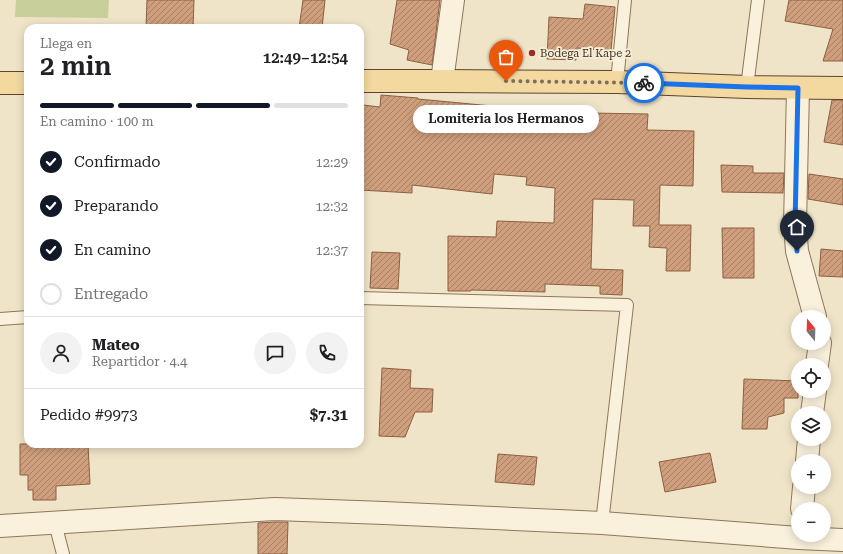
<!DOCTYPE html>
<html lang="es">
<head>
<meta charset="utf-8">
<style>
  :root { --surface:#fff; --page:#f2f2f2; --text:#202124; --muted:#757577; --line:#e0e0e0; --accent:#111827 }
  body { margin:0; font-family:"Roboto Serif",serif; background:var(--page); color:var(--text); height:100vh; display:flex; flex-direction:column; font-size:15px; white-space:nowrap }
  * { box-sizing:border-box; margin:0 }
  p { font-size:13px; color:var(--muted) }
  .icon { flex:none; width:22px; height:22px; fill:none; stroke:currentColor; stroke-width:2; stroke-linecap:round; stroke-linejoin:round }
  .map { position:relative; flex:1; overflow:hidden }
  .panel { position:absolute; left:24px; top:24px; width:340px; height:424px; display:flex; flex-direction:column; background:var(--surface); border-radius:12px; box-shadow:0 2px 10px #0003 }
  .panel>* { flex:none }
  .needle { width:26px; rotate:341deg }
  .fabs { position:absolute; left:791px; top:310px; display:grid; gap:8px }
  .fabs a { display:grid; place-items:center; width:40px; height:40px; border-radius:50%; background:var(--surface); box-shadow:0 2px 10px #0003; font-size:20px }
  .pin { position:absolute; display:grid; place-items:center; width:34px; height:34px; color:#fff; margin:-41px -17px; border-radius:50% 50% 50% 0; rotate:-45deg; box-shadow:0 0 4px #0007 }
  .pin .icon { rotate:45deg }
  .courier { position:absolute; display:grid; place-items:center; width:40px; height:40px; margin:-20px; border:3px solid #1a73e8; border-radius:50%; background:#fff; color:#222; box-shadow:0 1px 5px #0007 }
  .bubble { position:absolute; height:28px; border-radius:14px; background:var(--surface); box-shadow:0 2px 10px #0003; font-size:13px; font-weight:600; line-height:28px; text-align:center }
  .headline em { font-style:normal; font-weight:600 }
  .headline div { display:flex; flex-direction:column-reverse }
  .headline { display:flex; align-items:center; justify-content:space-between; height:68px; padding:0 16px }
  h1 { font-size:26px; font-weight:600; line-height:30px }
  .bar { display:grid; grid-template-columns:repeat(4,1fr); gap:6px 4px; align-content:center; height:48px; padding:0 16px }
  .bar i { height:5px; border-radius:3px; background:var(--line) }
  .bar .on { background:var(--accent) }
  .bar p { grid-column:span 4 }
  .line { display:flex; align-items:center; gap:10px; padding:0 16px; border-top:1px solid var(--line) }
  .line div { flex:1 }
  .round { display:grid; place-items:center; flex:none; width:42px; height:42px; border-radius:21px; background:var(--page) }
  ol { padding:0 16px; list-style:none }
  li { display:flex; align-items:center; gap:12px; height:44px }
  li p { margin-inline-start:auto }
  li .icon { padding:4px; border-radius:50%; background:var(--accent); color:#fff; stroke-width:4 }
  li:last-child { color:var(--muted) }
  li i { width:22px; height:22px; border:2px solid var(--line); border-radius:50% }
  .map>svg:first-child { display:block }
</style>
</head>
<body>
<div class="map">
<svg width="843" height="554" viewBox="0 0 843 554">
  <defs>
    <pattern id="building-hatch" width="6" height="6" patternUnits="userSpaceOnUse"><rect width="6" height="6" fill="#cf9f7d"/><path d="M-1 1l2-2M0 6l6-6M5 7l2-2" fill="none" stroke="#a98266"/></pattern>
  </defs>
  <rect width="100%" height="100%" fill="#f0e4c8"/>
  <!-- grass -->
  <path fill="#c9cf9b" d="M 16,0 L 109,0 L 108,18 L 15,17 Z"/>
  <!-- building -->
  <g fill="url(#building-hatch)" stroke="#8d5f41">
    <path d="M 147,0 L 194,0 L 193,28 L 146,28 Z"/>
    <path d="M 303,0 L 325,0 L 322,28 L 299,28 Z"/>
    <path d="M 397,0 L 440,0 L 432,65 L 407,60 L 409,50 L 390,44 Z"/>
    <path d="M 789,0 L 843,0 L 843,61 L 823,61 L 833,29 L 785,21 Z"/>
    <path d="M 585,4 L 615,7 L 611,51 L 577,48 L 576,60 L 547,59 L 549,17 L 583,19 Z"/>
    <path d="M 381,95 L 418,98 L 418,99 L 534,110 L 534,109 L 591,114 L 591,113 L 648,114 L 647,130 L 694,131 L 693,186 L 660,185 L 659,225 L 691,225 L 690,271 L 666,271 L 667,248 L 649,247 L 650,226 L 633,226 L 634,200 L 593,199 L 591,269 L 623,270 L 622,295 L 600,294 L 600,286 L 545,284 L 545,292 L 471,290 L 471,291 L 448,291 L 448,236 L 496,237 L 497,221 L 554,223 L 555,188 L 526,185 L 527,177 L 494,174 L 492,194 L 412,185 L 412,193 L 360,190 L 360,134 L 361,134 L 363,105 L 380,107 Z"/>
    <path d="M 832,100 L 843,100 L 843,145 L 824,142 Z"/>
    <path d="M 721,165 L 753,166 L 753,173 L 784,173 L 783,193 L 722,192 Z"/>
    <path d="M 809,174 L 843,179 L 843,205 L 808,199 Z"/>
    <path d="M 722,228 L 754,228 L 754,278 L 723,278 Z"/>
    <path d="M 821,249 L 843,251 L 843,277 L 819,276 Z"/>
    <path d="M 372,252 L 400,253 L 398,289 L 370,288 Z"/>
    <path d="M 382,368 L 411,370 L 410,388 L 433,389 L 432,412 L 415,412 L 405,437 L 379,436 Z"/>
    <path d="M 744,379 L 798,381 L 798,398 L 784,398 L 784,413 L 768,417 L 767,429 L 742,429 Z"/>
    <path d="M 20,444 L 88,444 L 90,484 L 56,486 L 56,500 L 33,500 L 33,490 L 28,490 L 28,475 L 20,475 Z"/>
    <path d="M 710,453 L 716,482 L 665,492 L 659,462 Z"/>
    <path d="M 498,454 L 537,457 L 534,485 L 495,482 Z"/>
    <path d="M 275,522 L 288,522 L 287,554 L 258,554 L 258,523 Z"/>
  </g>
  <g fill="none" stroke-linecap="round" stroke-linejoin="round">
    <!-- service casing -->
    <g stroke="#8d765c" stroke-width="14">
      <g id="service">
        <path d="M 617,82 L 625,0"/>
        <path d="M 747,87 L 758,0"/>
        <path d="M 360,298 L 627,305 L 602,523"/>
        <path d="M 0,319 L 28,317"/>
        <path d="M 55,523 L 63,554"/>
      </g>
    </g>
    <!-- minor casing -->
    <g stroke="#8d765c" stroke-width="24">
      <g id="minor">
        <path d="M 442,81 L 453,0"/>
        <path d="M 798,88 L 795,225 L 797,251 L 815,317"/>
        <path d="M 817,365 L 820,343"/>
        <path d="M 812,413 L 815,391"/>
        <path d="M 807,461 L 809,439"/>
        <path d="M 802,509 L 804,487"/>
        <path d="M 0,526 L 275,509 L 384,513 L 602,523 L 799,538 L 843,540"/>
      </g>
    </g>
    <!-- primary casing -->
    <g stroke="#5b4430" stroke-width="24">
      <g id="primary">
        <path d="M 360,81 L 442,81 L 617,82 L 747,87 L 843,88"/>
        <path d="M 0,83 L 28,83"/>
      </g>
    </g>
    <!-- service -->
    <use href="#service" stroke="#faf1dc" stroke-width="12"/>
    <!-- minor -->
    <use href="#minor" stroke="#faf1dc" stroke-width="22"/>
    <!-- primary -->
    <use href="#primary" stroke="#f3d9a0" stroke-width="22"/>
  </g>
  <g fill="none" stroke-linecap="round" stroke-linejoin="round">
    <!-- done -->
    <path stroke="#7c6e5b" stroke-width="4" stroke-dasharray="0 7.2" d="M 506,81 L 644,83"/>
    <!-- route -->
    <path stroke="#1a73e8" stroke-width="5" d="M 644,83 L 747,87 L 798,88 L 795,225 L 797,251"/>
  </g>
  <!-- markers -->
  <circle fill="#9e2a2b" stroke="#f7eed8" stroke-width="1.5" cx="532" cy="53" r="4"/>
  <g text-anchor="middle" stroke-width="3.5" stroke-linejoin="round" paint-order="stroke">
    <!-- poi labels -->
    <g font-size="11" fill="#3d2e20" stroke="#f7eed8" text-anchor="start">
      <text x="540" y="57">Bodega El Kape 2</text>
    </g>
  </g>
</svg>
<div class="fabs">
<a><svg class="needle" viewBox="-14 -14 28 28"><path d="M0-13l5 13h-10z" fill="#e53935"/><path d="M0 13l5-13h-10z" fill="#757577"/></svg></a>
<a><svg class="icon" aria-label="locate" viewBox="0 0 24 24"><circle cx="12" cy="12" r="6"/><path d="M12 2v4M12 18v4M2 12h4M18 12h4"/></svg></a>
<a><svg class="icon" aria-label="layers" viewBox="0 0 24 24"><path d="M12 4l9 5-9 5-9-5zM3 14l9 5 9-5"/></svg></a>
<a>+</a>
<a>−</a>
</div>
<div class="pin" style="left:506px;top:81px;background:#ea580c"><svg class="icon" aria-label="bag" viewBox="0 0 24 24"><path d="M5 8h14l-1 12H6zM9 8a3 3 0 0 1 6 0"/></svg></div>
<div class="pin" style="left:797px;top:251px;background:#1f2937"><svg class="icon" aria-label="home" viewBox="0 0 24 24"><path d="M3 11l9-7 9 7M6 9v11h12V9"/></svg></div>
<div class="courier" style="left:644px;top:83px"><svg class="icon" aria-label="bike" viewBox="0 0 24 24"><circle cx="6" cy="16" r="4"/><circle cx="18" cy="16" r="4"/><path d="M6 16l4-8h5l3 8M10 8l3 8H6M13 5h3"/></svg></div>
<div class="bubble" style="left:413px;top:105px;width:186px">Lomiteria los Hermanos</div>
<section class="panel">
<div class="headline"><div><h1>2 min</h1><p>Llega en</p></div><em>12:49–12:54</em></div>
<div class="bar"><i class="on"></i><i class="on"></i><i class="on"></i><i></i><p>En camino · 100 m</p></div>
<ol>
<li><svg class="icon" aria-label="check" viewBox="0 0 24 24"><path d="M5 12l5 5 9-10"/></svg>Confirmado<p>12:29</p></li>
<li><svg class="icon" aria-label="check" viewBox="0 0 24 24"><path d="M5 12l5 5 9-10"/></svg>Preparando<p>12:32</p></li>
<li><svg class="icon" aria-label="check" viewBox="0 0 24 24"><path d="M5 12l5 5 9-10"/></svg>En camino<p>12:37</p></li>
<li><i></i>Entregado</li>
</ol>
<div class="line" style="height:72px"><a class="round"><svg class="icon" aria-label="person" viewBox="0 0 24 24"><circle cx="12" cy="8" r="4"/><path d="M4 21q1-7 8-7t8 7"/></svg></a><div><b>Mateo</b><p>Repartidor · 4.4</p></div><a class="round"><svg class="icon" aria-label="chat" viewBox="0 0 24 24"><path d="M4 5h16v11H9l-5 4z"/></svg></a><a class="round"><svg class="icon" aria-label="phone" viewBox="0 0 24 24"><path d="M5 4h4l2 5-3 2q2 4 5 5l2-3 5 2v4C11 20 4 13 5 4z"/></svg></a></div>
<div class="line" style="height:52px"><div>Pedido #9973</div><b>$7.31</b></div>
</section>
</div>
</body>
</html>
